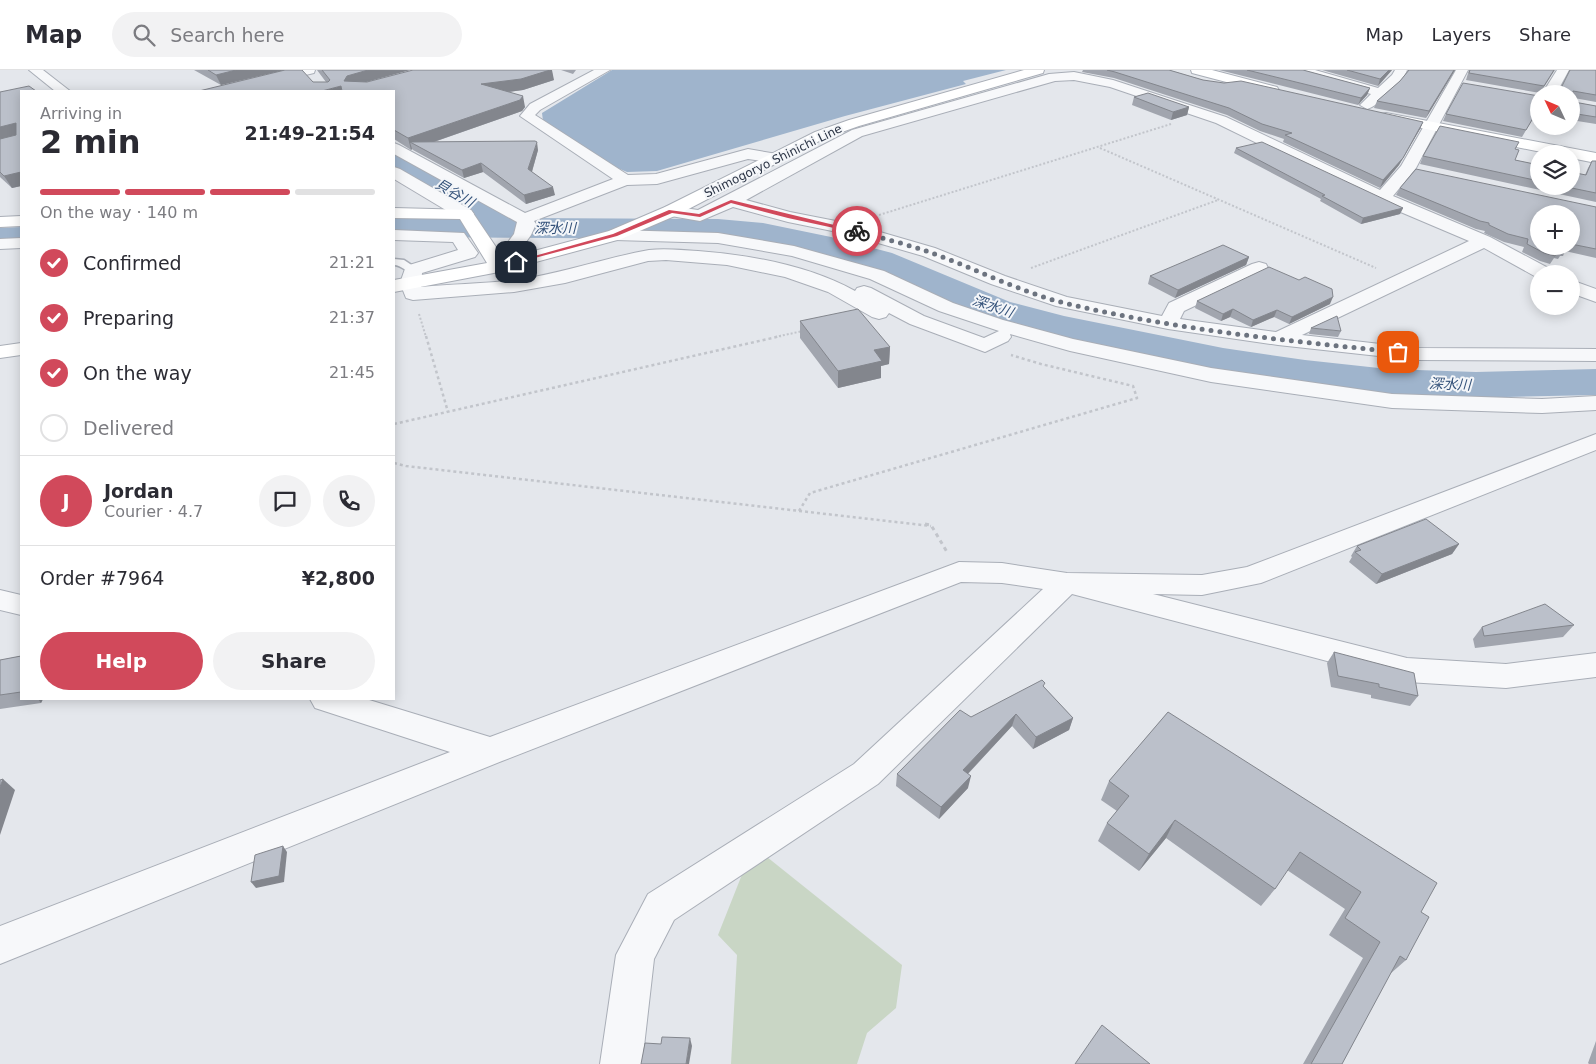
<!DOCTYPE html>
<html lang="en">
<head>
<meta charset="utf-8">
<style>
  :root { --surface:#fff; --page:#f2f2f3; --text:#2b2b33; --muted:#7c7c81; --line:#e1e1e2; --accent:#d1495b }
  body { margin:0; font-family:"DejaVu Sans","Noto Sans JP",sans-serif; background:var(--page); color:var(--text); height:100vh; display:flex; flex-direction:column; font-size:19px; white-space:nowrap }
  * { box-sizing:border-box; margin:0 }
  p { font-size:16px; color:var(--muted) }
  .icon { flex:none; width:28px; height:28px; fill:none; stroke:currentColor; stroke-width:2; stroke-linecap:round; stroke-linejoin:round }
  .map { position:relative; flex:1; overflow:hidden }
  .details { position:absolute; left:20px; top:20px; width:375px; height:610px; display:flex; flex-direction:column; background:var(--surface); border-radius:0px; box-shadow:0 2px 12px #0003 }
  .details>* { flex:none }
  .needle { width:32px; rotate:314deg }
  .tools { position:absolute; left:1530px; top:15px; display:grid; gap:10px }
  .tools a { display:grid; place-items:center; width:50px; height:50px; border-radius:50%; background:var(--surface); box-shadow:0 2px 12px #0003; font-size:25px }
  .pin { position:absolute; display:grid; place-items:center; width:42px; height:42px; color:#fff; margin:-21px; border-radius:10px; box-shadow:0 2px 8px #0006 }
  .courier { position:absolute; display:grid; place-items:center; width:50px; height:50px; margin:-25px; border:4px solid #d1495b; border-radius:50%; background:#fff; color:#222; box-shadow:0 1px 6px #0007 }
  .overview em { font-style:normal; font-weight:700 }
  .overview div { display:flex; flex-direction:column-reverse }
  .overview { display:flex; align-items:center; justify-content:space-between; height:85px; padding:0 20px }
  h1 { font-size:32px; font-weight:700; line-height:38px }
  .bar { display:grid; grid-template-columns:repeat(4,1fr); gap:8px 5px; align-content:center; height:60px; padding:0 20px }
  .bar i { height:6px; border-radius:4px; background:var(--line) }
  .bar .selected { background:var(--accent) }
  .bar p { grid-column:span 4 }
  .line { display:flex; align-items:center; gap:12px; padding:0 20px; border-top:1px solid var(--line) }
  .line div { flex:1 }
  .round { display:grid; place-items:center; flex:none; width:52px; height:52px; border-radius:26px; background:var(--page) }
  ol { padding:0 20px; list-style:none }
  li { display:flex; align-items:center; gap:15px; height:55px }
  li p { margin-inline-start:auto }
  li .icon { padding:5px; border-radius:50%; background:var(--accent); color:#fff; stroke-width:4 }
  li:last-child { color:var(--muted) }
  li i { width:28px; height:28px; border:2px solid var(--line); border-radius:50% }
  .action { display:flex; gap:10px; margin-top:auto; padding:10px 20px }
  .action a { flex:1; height:58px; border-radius:30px; background:var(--accent); color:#fff; font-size:20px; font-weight:700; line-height:58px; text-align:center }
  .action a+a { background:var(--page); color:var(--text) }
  header { display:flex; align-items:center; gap:30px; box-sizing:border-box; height:70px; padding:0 25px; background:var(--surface); border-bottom:1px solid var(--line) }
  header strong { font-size:24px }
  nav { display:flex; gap:28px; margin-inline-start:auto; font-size:18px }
  .search { width:350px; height:45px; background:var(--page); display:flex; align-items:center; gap:12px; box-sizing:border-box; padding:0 18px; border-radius:28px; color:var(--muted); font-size:19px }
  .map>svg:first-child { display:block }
</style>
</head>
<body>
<header>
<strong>Map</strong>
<div class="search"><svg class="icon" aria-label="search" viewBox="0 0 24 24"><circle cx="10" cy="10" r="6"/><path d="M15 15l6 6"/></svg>Search here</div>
<nav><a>Map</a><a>Layers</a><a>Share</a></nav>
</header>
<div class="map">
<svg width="1596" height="994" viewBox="0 0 1596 994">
  <rect width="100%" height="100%" fill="#e4e7ec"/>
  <!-- green -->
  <path fill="#c9d6c5" d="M 767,787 L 902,895 L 896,938 L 867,963 L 857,994 L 731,994 L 737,885 L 718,865 L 743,802 Z"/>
  <!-- water -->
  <path fill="#9fb4cc" d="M 612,0 L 1006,0 L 963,11 L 966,14 L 845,46 L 657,101 L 627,102 L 608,94 L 543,51 L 542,43 Z"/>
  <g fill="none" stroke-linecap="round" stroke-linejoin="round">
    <!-- river -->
    <g fill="#9fb4cc" fill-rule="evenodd">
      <path d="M 394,78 L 404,81 L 521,148 L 718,149 L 763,153 L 831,167 L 892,183 L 1010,232 L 1064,246 L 1223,278 L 1305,290 L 1388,299 L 1476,302 L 1596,299 L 1596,325 C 1527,326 1457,330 1388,325 C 1313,319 1239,306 1165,290 C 1107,278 1050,266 993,251 C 950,239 910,215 868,199 C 821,181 768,174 718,169 L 394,167 L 394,147 L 474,147 L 394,99 Z"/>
      <path d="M 21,157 L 21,177 L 0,178 L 0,158 Z"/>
    </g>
    <!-- lane casing -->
    <g stroke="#a9aeb7" stroke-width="3">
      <path id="lane" d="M 394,189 L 404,190 L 419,200 L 417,202 C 407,205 403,195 394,195 Z"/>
    </g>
    <!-- street casing -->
    <g stroke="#a9aeb7" stroke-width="2">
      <g id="street">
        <path d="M 29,0 L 43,0 L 70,21 L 55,21 Z"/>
        <path d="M 293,0 L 315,0 L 314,3 L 238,21 L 215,21 L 217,18 Z"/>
        <path d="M 594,0 L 610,0 L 540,40 L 535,45 L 628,105 L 656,104 L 748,79 L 783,85 L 785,88 L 783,91 L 777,93 L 748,89 L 657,114 L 627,115 L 534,151 L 536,154 L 531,165 L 506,200 L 499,202 L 492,200 L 490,196 L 514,164 L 517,152 L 394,84 L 394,73 L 399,75 L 525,143 L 613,109 L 520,46 L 530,34 Z"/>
        <path d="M 1294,0 L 1315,0 L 1378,18 L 1392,5 L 1395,0 L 1407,0 C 1403,12 1379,36 1367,39 L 1360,35 L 1371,24 L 1295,3 Z"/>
        <path d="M 1456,0 L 1468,0 L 1416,98 L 1393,126 L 1490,167 L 1552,200 L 1554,204 L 1539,204 L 1538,208 L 1484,178 L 1302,265 L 1415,278 L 1596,279 L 1596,291 L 1415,290 L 1278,275 L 1168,259 L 1056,236 L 991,214 L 923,186 L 847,164 L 788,152 L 733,137 L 700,151 L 665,145 L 662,141 L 665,137 L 671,136 L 698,140 L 852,60 L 1049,4 L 1074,2 L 1113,10 L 1226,47 L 1380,120 L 1401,96 ZM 1074,10 L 1110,17 L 1216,53 L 1377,132 L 1469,171 L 1276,262 L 1180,249 L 1184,241 L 1266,202 L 1268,198 L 1266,194 L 1259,192 L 1252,194 L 1169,233 L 1162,246 L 1067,227 L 1005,206 L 935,178 L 856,155 L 790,142 L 746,130 L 862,66 L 1055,11 Z"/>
        <path d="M 1557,0 L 1569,0 L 1556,24 L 1542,24 Z"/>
        <path d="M 394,97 L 400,99 L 471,140 L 474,144 L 471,148 L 465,149 L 459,148 L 394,109 Z"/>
        <path d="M 394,160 L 464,163 L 478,183 L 475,187 L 422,203 L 421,217 C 452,214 484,214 515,210 C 561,204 604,188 649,180 C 665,178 681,180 698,181 C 750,185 808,195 855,221 L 857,218 L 864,216 L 871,218 L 924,246 L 984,268 L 999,261 L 939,241 L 870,209 L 792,186 L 718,173 L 615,170 L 609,169 L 606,165 L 609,161 L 615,160 L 718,163 L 794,176 L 884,201 L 953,233 L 1003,250 L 1073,269 L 1211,298 L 1392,324 L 1542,329 L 1596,326 L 1596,340 L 1542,343 L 1392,338 L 1211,312 L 1070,281 L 1010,264 L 1011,267 L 1008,271 L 985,282 L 910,254 L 889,243 L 886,247 L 879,249 L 872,247 L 828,222 L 785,207 L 727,195 L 666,190 L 648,191 L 565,213 L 514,222 L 413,230 L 406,228 L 400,213 L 406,196 L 458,180 L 453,172 L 394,170 Z"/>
        <path d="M 21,168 L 21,178 L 0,179 L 0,169 Z"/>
        <path d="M 1571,210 L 1596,219 L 1596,232 L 1571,223 Z"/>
        <path d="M 1596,364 L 1596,380 L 1261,513 L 1202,525 L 1153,524 L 1407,588 L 1506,594 L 1596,583 L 1596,607 L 1506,618 L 1407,612 L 1072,524 L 878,714 L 674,850 L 654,889 L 642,994 L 600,994 L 616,885 L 648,824 L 854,694 L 1043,519 L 1002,513 L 961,512 L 502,691 L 0,894 L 0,856 L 450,682 L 315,638 L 310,629 L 366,629 L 490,667 L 959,492 L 1002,493 L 1067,503 L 1202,505 L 1247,497 Z"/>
        <path d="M 0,520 L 21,525 L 21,545 L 0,540 Z"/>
      </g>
    </g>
    <!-- secondary casing -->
    <g stroke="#a9aeb7" stroke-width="2">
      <g id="secondary">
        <path d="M 1024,0 L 1044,0 L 1043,3 L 859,56 L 825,68 L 677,145 L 621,169 L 499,202 L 394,222 L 394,210 L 487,193 L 460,149 L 394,148 L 394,138 L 471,140 L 504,189 L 609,161 L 665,137 L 815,62 L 849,50 Z"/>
        <path d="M 1191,0 L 1212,0 L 1277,17 L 1279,20 L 1272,24 L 1192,3 Z"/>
        <path d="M 1386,43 L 1596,83 L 1596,93 L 1571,88 L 1571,84 L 1551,84 L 1381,50 L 1379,47 L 1381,44 Z"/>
        <path d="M 21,146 L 21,156 L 0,157 L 0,147 Z"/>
        <path d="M 21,273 L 21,285 L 0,288 L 0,276 Z"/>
      </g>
    </g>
    <!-- path-far2 -->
    <g stroke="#c2c5cb" stroke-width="2" stroke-dasharray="2 2" stroke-linecap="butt">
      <path d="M 1100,78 L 1376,198"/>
      <path d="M 879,145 L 1171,54"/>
      <path d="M 1031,198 L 1218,130"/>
      <path d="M 419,244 L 426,267"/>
      <path d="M 775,267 L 803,261"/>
    </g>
    <!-- path-far1 -->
    <g stroke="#c2c5cb" stroke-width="2.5" stroke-dasharray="3 3" stroke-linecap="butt">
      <path d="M 426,266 L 448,342"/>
      <path d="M 394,354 L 781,266"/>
      <path d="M 394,393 L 406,396 L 931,456"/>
      <path d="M 799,441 L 810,423 L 1137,328 L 1133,316 L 1041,294 L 1011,285"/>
    </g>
    <!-- path -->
    <path stroke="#c2c5cb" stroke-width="3" stroke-dasharray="4 4" stroke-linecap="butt" d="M 925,454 L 931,455 L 947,482"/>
    <!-- lane -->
    <use href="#lane" fill="#f7f8fa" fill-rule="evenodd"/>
    <!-- street -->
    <use href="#street" fill="#f7f8fa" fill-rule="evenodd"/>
    <!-- secondary -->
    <use href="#secondary" fill="#fff" fill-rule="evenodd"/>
  </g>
  <!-- wall -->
  <g fill="#a1a5ae" fill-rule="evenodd">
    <path d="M 194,0 L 285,0 L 221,15 Z"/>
    <path d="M 317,0 L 410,0 L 366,12 L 554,10 L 523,20 L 507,22 L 525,37 L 522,41 L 434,72 L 538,80 L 532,102 L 555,125 L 526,134 L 483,102 L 464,108 L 413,80 L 412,79 L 411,80 L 394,69 L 394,21 L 313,12 L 326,12 Z"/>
    <path d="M 561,0 L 576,0 L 573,4 Z"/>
    <path d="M 1083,0 L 1169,0 L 1203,10 L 1423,52 L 1420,59 L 1399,95 L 1380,118 L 1283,72 L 1284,69 L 1260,61 L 1227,45 L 1114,8 L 1082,2 Z"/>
    <path d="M 1219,0 L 1303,0 L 1370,18 L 1367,25 L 1358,35 Z"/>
    <path d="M 1322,0 L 1392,0 L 1378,16 Z"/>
    <path d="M 1409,0 L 1455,0 L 1426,48 L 1374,38 L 1377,31 L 1400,11 Z"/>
    <path d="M 1469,0 L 1555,0 L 1540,23 L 1466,10 Z"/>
    <path d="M 1596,0 L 1596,32 L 1574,28 L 1574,32 L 1596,36 L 1596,54 L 1571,50 L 1571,24 L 1542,24 L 1544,19 L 1561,18 Z"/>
    <path d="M 21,21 L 21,116 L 12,118 L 0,107 L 0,22 Z"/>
    <path d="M 1539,26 L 1539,45 L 1535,45 L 1522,67 L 1443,51 L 1446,44 Z"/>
    <path d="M 1134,27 L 1189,37 L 1187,45 L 1171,50 L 1132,35 Z"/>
    <path d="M 1236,78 L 1403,138 L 1400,144 L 1361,154 L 1320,131 L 1321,129 L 1234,83 Z"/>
    <path d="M 1515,79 L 1515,90 L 1539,95 L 1539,116 L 1571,116 L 1585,105 L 1588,98 L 1592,91 L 1596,91 L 1596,132 L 1420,94 L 1423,86 Z"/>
    <path d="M 1400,118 L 1596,137 L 1596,188 L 1565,181 L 1563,186 L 1560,186 L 1558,189 L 1554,188 L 1550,194 L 1540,191 L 1522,182 L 1524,177 L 1504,172 L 1484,163 L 1485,161 L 1476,159 L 1396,125 ZM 1571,144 L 1571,176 L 1539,176 Z"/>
    <path d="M 1249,187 L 1246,195 L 1175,228 L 1148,214 L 1150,206 Z"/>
    <path d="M 1197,231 L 1330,234 L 1289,254 L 1274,247 L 1251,257 L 1230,247 L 1221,251 L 1195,238 Z"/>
    <path d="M 800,251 L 890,277 L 889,294 L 881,296 L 881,308 L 838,318 L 800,268 Z"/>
    <path d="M 1311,258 L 1341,261 L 1338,267 L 1309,264 Z"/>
    <path d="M 1459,474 L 1452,484 L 1376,514 L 1349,492 L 1352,487 L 1351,486 L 1357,476 Z"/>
    <path d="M 1574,555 L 1563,567 L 1475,578 L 1473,569 L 1482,557 Z"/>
    <path d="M 1334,582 L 1418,626 L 1410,636 L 1371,628 L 1371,625 L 1331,617 L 1327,593 Z"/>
    <path d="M 21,586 L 21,629 L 43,629 L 41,633 L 0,639 L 0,590 Z"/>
    <path d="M 1044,617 L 1073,648 L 1069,660 L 1033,679 L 1012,656 L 968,704 L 968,718 L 939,749 L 896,716 L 897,704 L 971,647 Z"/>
    <path d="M 1168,642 L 1421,842 L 1406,890 L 1390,904 L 1342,994 L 1303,994 L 1363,888 L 1329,865 L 1345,839 L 1287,800 L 1275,819 L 1261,836 L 1166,768 L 1139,801 L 1098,771 L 1107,753 L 1117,741 L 1101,730 L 1109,711 Z"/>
    <path d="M 1596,971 L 1596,994 L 1589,994 L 1588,993 Z"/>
  </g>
  <!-- shaded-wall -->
  <g fill="#83868d">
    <path d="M 236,0 L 285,0 L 221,15 L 216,5 Z"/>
    <path d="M 368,0 L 410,0 L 351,16 L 344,11 L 347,6 Z"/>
    <path d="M 550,0 L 552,0 L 554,10 L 523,20 L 483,25 L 481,14 Z"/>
    <path d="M 1389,0 L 1392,0 L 1378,16 L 1380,9 Z"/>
    <path d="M 1454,0 L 1455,0 L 1426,48 L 1429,41 Z"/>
    <path d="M 341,16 L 342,21 L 322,21 Z"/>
    <path d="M 1370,18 L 1367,25 L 1358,35 L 1361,28 Z"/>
    <path d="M 523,26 L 525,37 L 522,41 L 419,77 L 410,72 L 412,79 L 411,80 L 408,68 Z"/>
    <path d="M 1189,37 L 1187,45 L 1171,50 L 1173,42 Z"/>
    <path d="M 1423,52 L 1420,59 L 1399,95 L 1380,118 L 1383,110 Z"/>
    <path d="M 16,53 L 21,63 L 0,70 L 0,57 Z"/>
    <path d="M 537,72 L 538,80 L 530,108 L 528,99 Z"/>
    <path d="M 481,93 L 483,102 L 464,108 L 462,100 Z"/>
    <path d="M 21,102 L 21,116 L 12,118 L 4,106 Z"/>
    <path d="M 553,117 L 555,125 L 526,134 L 524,125 Z"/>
    <path d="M 1403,138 L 1400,144 L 1361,154 L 1363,148 Z"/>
    <path d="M 1249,187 L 1246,195 L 1175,228 L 1178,220 Z"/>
    <path d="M 1333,227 L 1330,234 L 1289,254 L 1292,247 Z"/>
    <path d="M 1233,239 L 1230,247 L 1221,251 L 1223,244 Z"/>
    <path d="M 1277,240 L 1274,247 L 1251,257 L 1253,250 Z"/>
    <path d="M 890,277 L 889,294 L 881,296 L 881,308 L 838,318 L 838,301 L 874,280 Z"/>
    <path d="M 1459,474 L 1452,484 L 1376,514 L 1382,504 Z"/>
    <path d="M 38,629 L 43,629 L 41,633 Z"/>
    <path d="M 1016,644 L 1012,656 L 960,712 L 963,700 Z"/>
    <path d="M 1073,648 L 1069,660 L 1033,679 L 1036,667 Z"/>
    <path d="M 971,706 L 968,718 L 939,749 L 941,737 Z"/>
    <path d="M 3,709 L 15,720 L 0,765 L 0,717 Z"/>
    <path d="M 1175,750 L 1166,768 L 1139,801 L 1149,784 Z"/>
    <path d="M 283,776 L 287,782 L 284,812 L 256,818 L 251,812 Z"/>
    <path d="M 690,968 L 692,976 L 689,994 L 686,994 Z"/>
  </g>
  <!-- building -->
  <g fill="#bbc0ca" stroke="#83868d">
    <path d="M 208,0 L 236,0 L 216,5 Z"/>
    <path d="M 285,0 L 302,0 L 313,12 L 328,12 L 330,10 L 322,0 L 368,0 L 347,6 L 344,11 L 367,12 L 413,0 L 550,0 L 521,9 L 481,14 L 523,26 L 520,30 L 408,68 L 394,60 L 394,21 L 342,21 L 341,16 L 322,21 L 199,21 Z"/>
    <path d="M 1107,0 L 1169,0 L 1203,10 L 1224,13 L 1241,11 L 1423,52 L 1403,88 L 1383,110 L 1285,65 L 1292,63 L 1262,54 L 1229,38 L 1115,2 Z"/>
    <path d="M 1247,0 L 1303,0 L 1370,18 L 1361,28 Z"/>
    <path d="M 1347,0 L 1389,0 L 1380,9 Z"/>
    <path d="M 1409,0 L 1454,0 L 1429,41 L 1377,31 L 1400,11 Z"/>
    <path d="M 1470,0 L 1554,0 L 1544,16 L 1469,3 Z"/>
    <path d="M 1570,0 L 1596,0 L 1596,25 L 1573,21 L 1574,32 L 1596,36 L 1596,47 L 1571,43 L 1571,24 L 1544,24 L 1544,19 L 1561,18 Z"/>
    <path d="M 1463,13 L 1539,26 L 1539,38 L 1526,60 L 1446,44 Z"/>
    <path d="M 29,16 L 36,21 L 21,21 L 21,102 L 4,106 L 0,102 L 0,69 L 16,65 L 16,53 L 0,57 L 0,22 Z"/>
    <path d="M 1148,23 L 1189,37 L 1173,42 L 1134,27 Z"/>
    <path d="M 1440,56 L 1519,72 L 1515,79 L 1519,80 L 1515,90 L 1539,95 L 1539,111 L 1423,86 Z"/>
    <path d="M 535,71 L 537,72 L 528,99 L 553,117 L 524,125 L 481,93 L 462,100 L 410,72 Z"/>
    <path d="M 1262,72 L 1403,138 L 1363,148 L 1322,126 L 1325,125 L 1236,78 Z"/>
    <path d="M 1592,91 L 1596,91 L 1596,123 L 1562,116 L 1571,116 L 1571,102 L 1586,105 Z"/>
    <path d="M 1416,99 L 1596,137 L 1596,179 L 1571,174 L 1571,144 L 1539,144 L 1539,176 L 1568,176 L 1567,178 L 1563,177 L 1563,181 L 1557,179 L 1555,186 L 1544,183 L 1527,174 L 1528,169 L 1508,164 L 1489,155 L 1489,153 L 1480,151 L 1400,118 Z"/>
    <path d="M 1223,175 L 1249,187 L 1178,220 L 1150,206 Z"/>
    <path d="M 1269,197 L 1299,210 L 1305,207 L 1332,219 L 1333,227 L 1292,247 L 1277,240 L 1253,250 L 1233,239 L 1223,244 L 1197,231 Z"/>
    <path d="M 858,239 L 890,277 L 874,280 L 882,291 L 838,301 L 800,251 Z"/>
    <path d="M 1337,246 L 1341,261 L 1311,258 Z"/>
    <path d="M 1426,449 L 1459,474 L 1382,504 L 1355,482 L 1361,480 L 1357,476 Z"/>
    <path d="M 1545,534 L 1574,555 L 1484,566 L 1482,557 Z"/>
    <path d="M 1334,582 L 1414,603 L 1418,626 L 1379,617 L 1379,614 L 1338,606 Z"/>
    <path d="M 21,586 L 21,622 L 0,625 L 0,590 Z"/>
    <path d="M 1042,610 L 1045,613 L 1043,616 L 1073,648 L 1036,667 L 1016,644 L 963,700 L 971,706 L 941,737 L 897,704 L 960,640 L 971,647 Z"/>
    <path d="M 1168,642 L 1437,813 L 1421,842 L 1429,847 L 1415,873 L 1406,890 L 1400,886 L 1342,994 L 1311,994 L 1380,872 L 1345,848 L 1361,822 L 1300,782 L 1275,819 L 1175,750 L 1149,784 L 1107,753 L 1129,726 L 1109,711 Z"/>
    <path d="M 3,709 L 0,717 L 0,710 Z"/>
    <path d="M 283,776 L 279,806 L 251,812 L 255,785 Z"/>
    <path d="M 1102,955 L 1150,994 L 1075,994 Z"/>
    <path d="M 662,967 L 690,968 L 686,994 L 641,994 L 645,973 L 661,974 Z"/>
  </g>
  <!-- route -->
  <path fill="#d1495b" d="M 731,130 L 859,161 L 857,163 L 788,148 L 731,133 L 700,147 L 672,143 L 617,166 L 516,193 L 513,192 L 613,164 L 669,140 L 699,144 Z"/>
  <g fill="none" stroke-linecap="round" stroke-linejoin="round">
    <!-- done -->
    <path stroke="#6c737f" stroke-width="5" stroke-dasharray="0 9" d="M 857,161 C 881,168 906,174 929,182 C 974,198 1018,221 1064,233 C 1173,259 1286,271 1398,282"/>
  </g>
  <g text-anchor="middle" stroke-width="4" stroke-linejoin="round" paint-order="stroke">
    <!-- far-street labels -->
    <g font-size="12" fill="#2b3445" stroke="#f4f6f9">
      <text transform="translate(773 91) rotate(-26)" y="4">Shimogoryo Shinichi Line</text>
    </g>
    <!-- far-water labels -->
    <g font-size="14" font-style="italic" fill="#34527a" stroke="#f4f6f9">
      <text transform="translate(455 123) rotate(30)" y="5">貝谷川</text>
      <text x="555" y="163">深水川</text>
      <text transform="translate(993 236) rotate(19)" y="5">深水川</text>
      <text transform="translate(1450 314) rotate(2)" y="5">深水川</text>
    </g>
  </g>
</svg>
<div class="tools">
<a><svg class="needle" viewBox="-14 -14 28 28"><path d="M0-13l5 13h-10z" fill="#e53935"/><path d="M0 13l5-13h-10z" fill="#7c7c81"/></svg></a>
<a><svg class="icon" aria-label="layers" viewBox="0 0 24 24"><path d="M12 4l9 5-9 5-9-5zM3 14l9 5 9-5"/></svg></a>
<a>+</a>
<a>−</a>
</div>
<div class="pin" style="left:1398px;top:282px;background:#ea580c"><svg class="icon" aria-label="bag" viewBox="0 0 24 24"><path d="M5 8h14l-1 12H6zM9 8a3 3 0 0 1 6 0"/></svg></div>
<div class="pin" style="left:516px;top:192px;background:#1f2937"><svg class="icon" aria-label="home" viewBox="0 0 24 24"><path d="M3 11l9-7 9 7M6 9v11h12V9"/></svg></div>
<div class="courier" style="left:857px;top:161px"><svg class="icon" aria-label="bike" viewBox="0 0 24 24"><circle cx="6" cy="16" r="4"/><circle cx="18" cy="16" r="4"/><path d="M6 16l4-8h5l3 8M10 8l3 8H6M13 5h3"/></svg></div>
<section class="details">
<div class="overview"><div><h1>2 min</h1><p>Arriving in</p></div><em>21:49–21:54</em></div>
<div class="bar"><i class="selected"></i><i class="selected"></i><i class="selected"></i><i></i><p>On the way · 140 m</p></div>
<ol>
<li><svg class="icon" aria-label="check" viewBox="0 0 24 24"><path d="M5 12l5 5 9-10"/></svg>Confirmed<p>21:21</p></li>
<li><svg class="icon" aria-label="check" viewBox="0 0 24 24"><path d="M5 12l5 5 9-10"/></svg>Preparing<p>21:37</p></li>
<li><svg class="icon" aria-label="check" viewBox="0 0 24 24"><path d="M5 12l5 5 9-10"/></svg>On the way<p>21:45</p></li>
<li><i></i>Delivered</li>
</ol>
<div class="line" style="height:90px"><b class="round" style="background:var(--accent);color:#fff">J</b><div><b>Jordan</b><p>Courier · 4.7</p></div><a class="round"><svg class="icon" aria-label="chat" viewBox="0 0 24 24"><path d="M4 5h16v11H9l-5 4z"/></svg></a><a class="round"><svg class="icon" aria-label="phone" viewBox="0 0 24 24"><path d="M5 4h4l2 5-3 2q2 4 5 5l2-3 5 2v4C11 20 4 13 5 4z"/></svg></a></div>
<div class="line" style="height:65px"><div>Order #7964</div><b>¥2,800</b></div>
<div class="action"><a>Help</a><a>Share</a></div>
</section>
</div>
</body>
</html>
